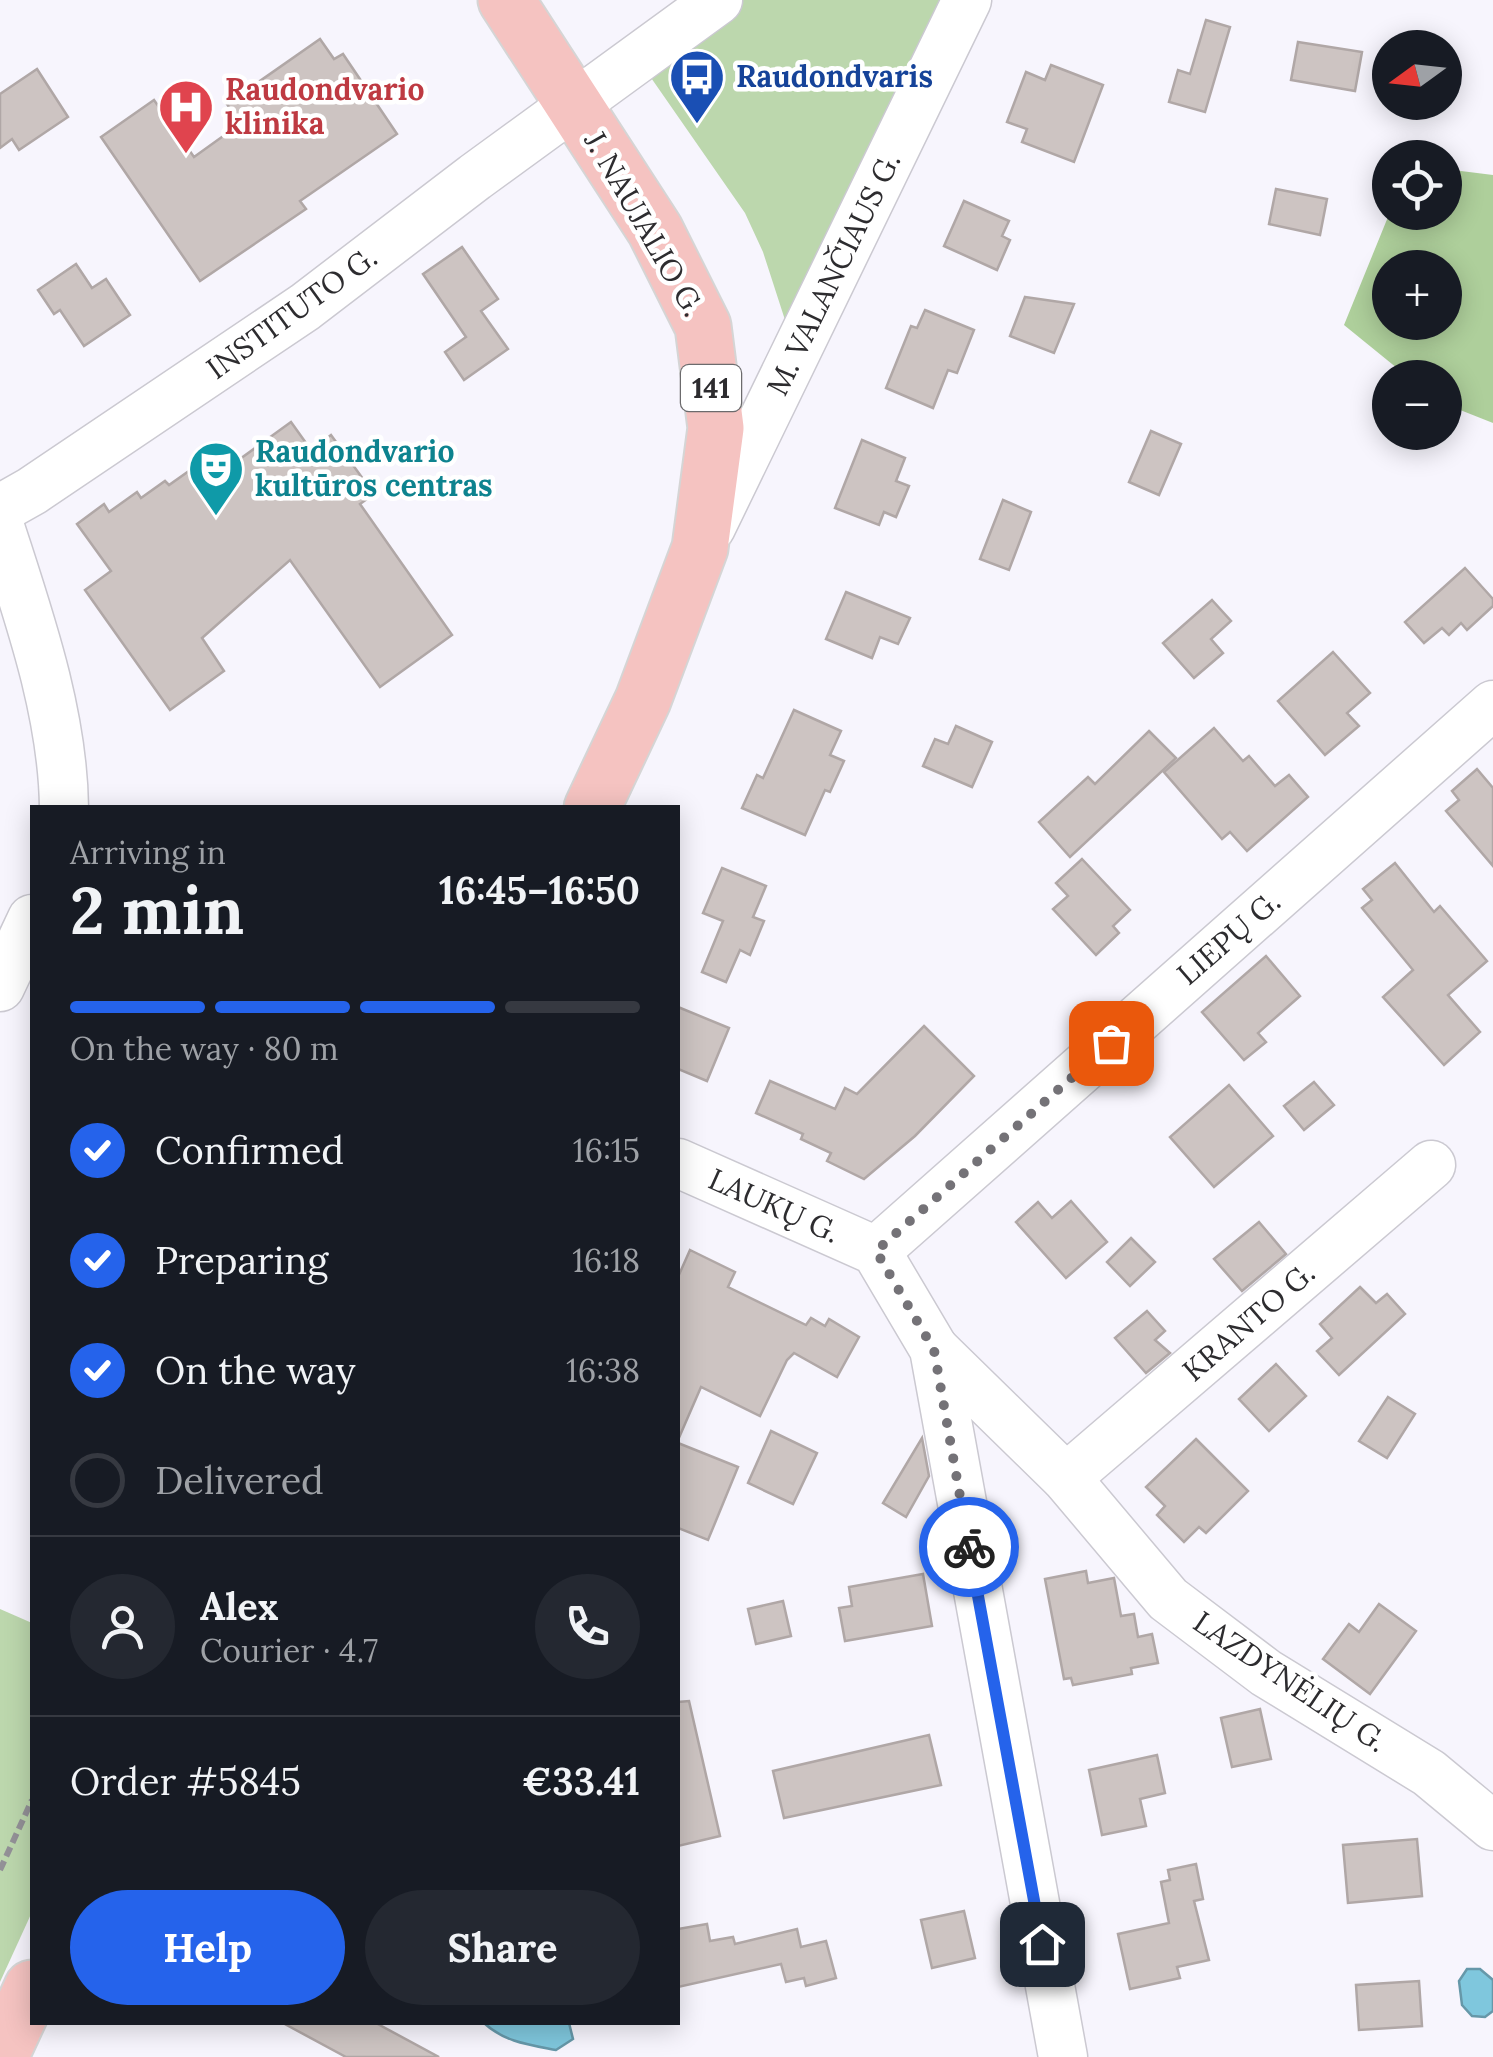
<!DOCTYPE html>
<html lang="en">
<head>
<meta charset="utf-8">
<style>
  :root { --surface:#171b24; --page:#242831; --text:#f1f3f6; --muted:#9ea1a6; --line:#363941; --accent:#2563eb }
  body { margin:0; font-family:Lora,serif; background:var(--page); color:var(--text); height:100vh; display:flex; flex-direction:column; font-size:38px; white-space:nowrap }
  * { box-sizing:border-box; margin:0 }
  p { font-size:32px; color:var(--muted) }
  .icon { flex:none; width:55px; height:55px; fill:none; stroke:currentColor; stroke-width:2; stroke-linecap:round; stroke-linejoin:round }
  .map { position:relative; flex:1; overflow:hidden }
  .panel { position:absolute; left:30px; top:805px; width:650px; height:1220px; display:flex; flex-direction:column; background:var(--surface); border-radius:0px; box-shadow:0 5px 25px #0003 }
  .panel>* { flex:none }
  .needle { width:65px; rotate:255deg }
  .tools { position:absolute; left:1372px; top:30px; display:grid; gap:20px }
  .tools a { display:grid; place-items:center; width:90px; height:90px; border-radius:50%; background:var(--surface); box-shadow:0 5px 25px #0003; font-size:50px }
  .pin { position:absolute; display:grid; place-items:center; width:85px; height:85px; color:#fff; margin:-42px; border-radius:20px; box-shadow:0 5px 15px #0006 }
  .courier { position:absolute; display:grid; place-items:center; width:100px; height:100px; margin:-50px; border:8px solid #2563eb; border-radius:50%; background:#fff; color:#222; box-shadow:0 2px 12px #0007 }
  .head em { font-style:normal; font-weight:800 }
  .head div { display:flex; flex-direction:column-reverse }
  .head { display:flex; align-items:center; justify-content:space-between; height:170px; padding:0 40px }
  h1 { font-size:65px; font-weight:800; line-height:75px }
  .bar { display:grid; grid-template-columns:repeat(4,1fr); gap:15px 10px; align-content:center; height:120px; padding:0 40px }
  .bar i { height:12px; border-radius:8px; background:var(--line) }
  .bar .on { background:var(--accent) }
  .bar p { grid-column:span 4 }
  .line { display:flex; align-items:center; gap:25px; padding:0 40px; border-top:2px solid var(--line) }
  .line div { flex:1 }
  .round { display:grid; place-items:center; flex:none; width:105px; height:105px; border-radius:52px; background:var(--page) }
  ol { padding:0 40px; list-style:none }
  li { display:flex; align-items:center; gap:30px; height:110px }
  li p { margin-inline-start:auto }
  li .icon { padding:10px; border-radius:50%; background:var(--accent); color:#fff; stroke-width:4 }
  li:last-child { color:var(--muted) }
  li i { width:55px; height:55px; border:5px solid var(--line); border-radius:50% }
  .cta { display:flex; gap:20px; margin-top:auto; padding:20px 40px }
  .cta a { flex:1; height:115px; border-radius:60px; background:var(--accent); color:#fff; font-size:40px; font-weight:800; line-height:115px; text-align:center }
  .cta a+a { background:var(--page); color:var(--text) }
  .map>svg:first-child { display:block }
</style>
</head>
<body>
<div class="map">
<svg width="1493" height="2057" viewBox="0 0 1493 2057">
  <rect width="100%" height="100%" fill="#f7f5fd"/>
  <!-- green -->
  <g fill="#bcd7ad">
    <path d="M 743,0 L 952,0 L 786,323 L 763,252 L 745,213 L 647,72 Z"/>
    <path d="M 0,1609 L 32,1623 L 32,1912 L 0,1982 Z"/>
  </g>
  <!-- forest -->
  <path fill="#aecf9b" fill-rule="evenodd" d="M 1445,169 L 1493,175 L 1493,423 L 1445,404 L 1445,378 L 1408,377 L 1344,325 L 1390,212 L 1445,212 ZM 1390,268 L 1445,268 L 1445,322 L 1390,322 Z"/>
  <!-- water -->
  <g fill="#7fc7dd" stroke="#6698a9" stroke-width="2.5">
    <path d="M 1467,1969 L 1480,1969 L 1493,1980 L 1493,2011 L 1485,2017 L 1472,2016 L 1462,2005 L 1459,1981 Z"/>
    <path d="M 484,2023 L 569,2023 L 573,2039 L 556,2050 C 530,2045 504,2042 484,2023 Z"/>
  </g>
  <!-- building -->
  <g fill="#cdc4c2" stroke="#b0a7a6" stroke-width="2.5">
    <path d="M 1206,20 L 1230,27 L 1205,112 L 1169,102 L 1178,70 L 1190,74 Z"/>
    <path d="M 320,39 L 334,59 L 343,54 L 397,134 L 300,201 L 306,209 L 200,281 L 101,137 L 154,100 L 194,157 L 240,124 L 227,104 Z"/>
    <path d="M 1298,42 L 1362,52 L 1355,91 L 1291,80 Z"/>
    <path d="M 1051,65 L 1103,85 L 1074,162 L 1022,142 L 1027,129 L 1007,122 L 1026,72 L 1045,80 Z"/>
    <path d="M 37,69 L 68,117 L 19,150 L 12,139 L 0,148 L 0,94 Z"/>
    <path d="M 1276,189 L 1327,199 L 1320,235 L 1269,224 Z"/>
    <path d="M 964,201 L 1009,221 L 1002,236 L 1010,240 L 997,270 L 944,246 Z"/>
    <path d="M 462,247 L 498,299 L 481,311 L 508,349 L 464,380 L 445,352 L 466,337 L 423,274 Z"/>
    <path d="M 76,264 L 92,288 L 106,279 L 130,315 L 84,346 L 60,310 L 54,314 L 38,290 Z"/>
    <path d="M 1025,297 L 1074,304 L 1054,353 L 1010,336 Z"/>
    <path d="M 925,310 L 974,330 L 957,373 L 948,370 L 933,408 L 886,388 L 911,326 L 917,328 Z"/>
    <path d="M 291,422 L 311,450 L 331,435 L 374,494 L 360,504 L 452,635 L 380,687 L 290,560 L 202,638 L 224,671 L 170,710 L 85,590 L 111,571 L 77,524 L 104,504 L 109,512 L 137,492 L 141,498 L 165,481 L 169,485 L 196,466 L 200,471 L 225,453 L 233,464 Z"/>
    <path d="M 1151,431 L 1181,444 L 1159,495 L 1129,482 Z"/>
    <path d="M 862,440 L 905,458 L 896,481 L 909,486 L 896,517 L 884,512 L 879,525 L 835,508 Z"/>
    <path d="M 1003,500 L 1031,512 L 1009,570 L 980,559 Z"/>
    <path d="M 1465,568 L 1493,599 L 1493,606 L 1467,630 L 1461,623 L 1449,635 L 1442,628 L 1424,643 L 1405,622 Z"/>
    <path d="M 846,592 L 910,618 L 898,644 L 880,637 L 872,658 L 826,639 Z"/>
    <path d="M 1212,600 L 1231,621 L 1211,639 L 1223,653 L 1194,678 L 1163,643 Z"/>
    <path d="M 1333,652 L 1370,693 L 1347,713 L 1359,726 L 1325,755 L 1278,701 Z"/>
    <path d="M 794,710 L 841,731 L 830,755 L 844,761 L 830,792 L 825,790 L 805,835 L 742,808 L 757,775 L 763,778 Z"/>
    <path d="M 956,726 L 992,742 L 972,787 L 923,766 L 935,739 L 948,744 Z"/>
    <path d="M 1214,728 L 1243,761 L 1249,756 L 1275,786 L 1289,775 L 1308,797 L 1247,851 L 1230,832 L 1222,839 L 1164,772 Z"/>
    <path d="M 1149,731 L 1176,758 L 1070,857 L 1039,822 L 1088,777 L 1095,784 Z"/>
    <path d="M 1477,769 L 1493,788 L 1493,866 L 1446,811 L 1459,800 L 1452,791 Z"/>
    <path d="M 1082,859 L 1130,910 L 1113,926 L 1119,933 L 1096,955 L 1053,909 L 1068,896 L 1056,883 Z"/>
    <path d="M 1395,863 L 1434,912 L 1440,906 L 1487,961 L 1448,995 L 1480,1032 L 1444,1065 L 1383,997 L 1413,970 L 1362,908 L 1372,900 L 1363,889 Z"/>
    <path d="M 722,868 L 766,886 L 753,917 L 764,921 L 750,955 L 740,950 L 726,982 L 702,972 L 723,921 L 703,913 Z"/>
    <path d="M 1266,956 L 1300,996 L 1258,1033 L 1266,1042 L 1244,1060 L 1202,1012 Z"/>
    <path d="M 678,1007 L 729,1028 L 707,1081 L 678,1069 Z"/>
    <path d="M 924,1026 L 974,1076 L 915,1136 L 864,1179 L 827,1161 L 831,1153 L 801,1139 L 803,1134 L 756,1113 L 770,1081 L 835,1109 L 845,1088 L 857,1094 Z"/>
    <path d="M 1314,1082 L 1334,1105 L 1304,1130 L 1284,1106 Z"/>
    <path d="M 1229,1085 L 1273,1136 L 1214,1187 L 1170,1137 Z"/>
    <path d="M 1071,1201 L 1107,1242 L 1066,1278 L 1016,1222 L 1038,1202 L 1052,1218 Z"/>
    <path d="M 1259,1222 L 1286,1254 L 1242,1291 L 1214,1259 Z"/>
    <path d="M 1131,1238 L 1155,1262 L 1130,1286 L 1107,1262 Z"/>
    <path d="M 690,1250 L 735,1272 L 728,1287 L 806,1325 L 811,1318 L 825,1326 L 829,1319 L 859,1337 L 837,1377 L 794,1353 L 787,1360 L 760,1416 L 701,1387 L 678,1440 L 678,1277 Z"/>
    <path d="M 1360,1287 L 1376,1303 L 1387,1294 L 1405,1314 L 1339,1375 L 1317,1351 L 1332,1338 L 1320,1324 Z"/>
    <path d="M 1147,1311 L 1165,1331 L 1155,1340 L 1170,1353 L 1146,1373 L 1115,1338 Z"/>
    <path d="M 1276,1364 L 1306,1396 L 1269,1431 L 1239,1399 Z"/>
    <path d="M 1388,1397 L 1415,1414 L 1387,1458 L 1359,1441 Z"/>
    <path d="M 771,1431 L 817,1453 L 793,1504 L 748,1483 Z"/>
    <path d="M 922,1438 L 929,1476 L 906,1517 L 883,1503 Z"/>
    <path d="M 1196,1439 L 1248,1491 L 1206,1533 L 1199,1527 L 1184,1542 L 1157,1515 L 1165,1506 L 1146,1487 Z"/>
    <path d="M 678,1443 L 738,1467 L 708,1540 L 678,1528 Z"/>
    <path d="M 1086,1571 L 1088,1583 L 1114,1578 L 1121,1616 L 1134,1614 L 1138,1637 L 1152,1634 L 1158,1663 L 1131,1668 L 1132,1674 L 1073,1685 L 1071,1678 L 1064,1679 L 1045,1579 Z"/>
    <path d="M 923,1574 L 932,1626 L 845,1641 L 839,1608 L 852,1606 L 849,1587 Z"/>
    <path d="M 783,1601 L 791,1636 L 756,1644 L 748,1609 Z"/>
    <path d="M 1379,1604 L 1416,1631 L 1370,1694 L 1323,1659 L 1349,1624 L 1359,1632 Z"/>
    <path d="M 689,1701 L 720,1836 L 678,1846 L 678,1702 Z"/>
    <path d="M 1260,1709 L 1271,1759 L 1232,1767 L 1221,1718 Z"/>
    <path d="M 929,1735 L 941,1785 L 784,1818 L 773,1771 Z"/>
    <path d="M 1157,1755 L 1165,1793 L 1140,1799 L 1146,1826 L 1102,1835 L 1089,1770 Z"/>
    <path d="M 1417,1839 L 1422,1896 L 1348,1903 L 1343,1845 Z"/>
    <path d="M 1196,1864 L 1203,1899 L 1194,1901 L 1209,1960 L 1177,1967 L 1180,1978 L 1130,1989 L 1118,1934 L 1169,1923 L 1161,1882 L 1170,1880 L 1168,1870 Z"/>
    <path d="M 964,1911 L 975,1958 L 932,1968 L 921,1920 Z"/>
    <path d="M 707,1924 L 710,1941 L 733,1937 L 735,1944 L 797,1929 L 801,1947 L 826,1941 L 836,1978 L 806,1986 L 804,1978 L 786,1982 L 781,1964 L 678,1987 L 678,1929 Z"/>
    <path d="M 1419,1981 L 1422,2026 L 1359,2030 L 1356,1985 Z"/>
    <path d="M 281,2022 L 374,2022 L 439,2057 L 346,2057 Z"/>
  </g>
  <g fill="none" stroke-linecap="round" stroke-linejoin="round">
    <!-- minor casing -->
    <g stroke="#cbc9d1" stroke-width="51">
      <g id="minor">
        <path d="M 0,509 L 32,491 L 305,307 L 475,177 L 718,0"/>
        <path d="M 0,527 C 29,617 63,713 64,808"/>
        <path d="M 711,527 L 967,0"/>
        <path d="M 0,987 L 32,919"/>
        <path d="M 678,1163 L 876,1251 L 934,1349 L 1063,2057"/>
        <path d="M 876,1251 L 1493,705"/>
        <path d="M 934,1349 L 1066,1478 L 1168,1599 L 1266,1673 L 1429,1773 L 1493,1826"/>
        <path d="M 1066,1478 L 1431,1165"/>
      </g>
    </g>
    <!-- major casing -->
    <g stroke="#d5d5d5" stroke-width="59">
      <g id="major">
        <path d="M 506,0 L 655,230 L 703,326 L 716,428 L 700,548 L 643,700 L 592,808"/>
        <path d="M 0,2057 L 32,1988"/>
      </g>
    </g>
    <!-- path -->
    <path stroke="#939197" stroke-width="6" stroke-dasharray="10 5" stroke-linecap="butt" d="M 0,1870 L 32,1800"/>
    <!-- minor -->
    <use href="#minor" stroke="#fff" stroke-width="48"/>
    <!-- major -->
    <use href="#major" stroke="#f5c3c1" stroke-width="55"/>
  </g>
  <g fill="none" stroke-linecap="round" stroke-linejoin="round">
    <!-- done -->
    <path stroke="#747277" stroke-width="10" stroke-dasharray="0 18" d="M 969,1547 L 934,1350 L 876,1251 L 1111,1043"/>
    <!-- route -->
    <path stroke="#2563eb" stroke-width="12" d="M 969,1547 L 1042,1944"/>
  </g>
  <!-- icons -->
  <defs>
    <g id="bus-pin" transform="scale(2.875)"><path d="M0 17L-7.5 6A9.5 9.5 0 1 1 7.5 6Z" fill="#1a4fb4" stroke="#fff"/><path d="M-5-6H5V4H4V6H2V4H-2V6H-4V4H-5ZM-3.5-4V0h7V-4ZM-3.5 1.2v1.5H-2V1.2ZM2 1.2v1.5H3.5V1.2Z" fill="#fff"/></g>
    <g id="hospital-pin" transform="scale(2.875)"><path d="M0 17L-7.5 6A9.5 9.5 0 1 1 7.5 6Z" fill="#e0444e" stroke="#fff"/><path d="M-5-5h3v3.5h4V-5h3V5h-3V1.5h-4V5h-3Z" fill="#fff"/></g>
    <g id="theatre-pin" transform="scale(2.875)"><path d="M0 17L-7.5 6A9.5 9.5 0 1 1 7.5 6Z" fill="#0f9aa8" stroke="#fff"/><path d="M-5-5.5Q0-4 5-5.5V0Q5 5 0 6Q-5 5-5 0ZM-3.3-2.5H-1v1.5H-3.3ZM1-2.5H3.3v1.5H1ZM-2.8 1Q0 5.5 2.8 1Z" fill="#fff"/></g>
  </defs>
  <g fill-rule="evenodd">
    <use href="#bus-pin" x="697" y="77"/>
    <use href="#hospital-pin" x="186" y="107"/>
    <use href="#theatre-pin" x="216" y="469"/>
  </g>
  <g text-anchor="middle" stroke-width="9" stroke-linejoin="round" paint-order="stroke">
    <!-- shield labels -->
    <rect fill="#fff" stroke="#6c6b6d" stroke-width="2.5" x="681" y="365" width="60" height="46" rx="8"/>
    <g font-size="28" font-weight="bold" fill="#2d2c2f">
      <text x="711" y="398">141</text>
    </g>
    <!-- transit labels -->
    <g font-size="30" font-weight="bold" fill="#164399" stroke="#fff" text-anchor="start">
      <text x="736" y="87">Raudondvaris</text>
    </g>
    <!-- health labels -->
    <g font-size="30" font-weight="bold" fill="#be3a42" stroke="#fff" text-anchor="start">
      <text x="225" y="100">Raudondvario<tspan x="225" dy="34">klinika</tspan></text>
    </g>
    <!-- street labels -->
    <g font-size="30" fill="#2d2c2f" stroke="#fff">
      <text transform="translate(644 224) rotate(60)" y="10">J. NAUJALIO G.</text>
      <text transform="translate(834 274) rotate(-64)" y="10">M. VALANČIAUS G.</text>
      <text transform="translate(292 313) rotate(-36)" y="10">INSTITUTO G.</text>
      <text transform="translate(1229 938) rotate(-41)" y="10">LIEPŲ G.</text>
      <text transform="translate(774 1206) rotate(24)" y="10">LAUKŲ G.</text>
      <text transform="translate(1249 1322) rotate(-41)" y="10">KRANTO G.</text>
      <text transform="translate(1290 1682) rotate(34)" y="10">LAZDYNĖLIŲ G.</text>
    </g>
    <!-- culture labels -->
    <g font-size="30" font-weight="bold" fill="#0d838f" stroke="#fff" text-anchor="start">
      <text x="255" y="462">Raudondvario<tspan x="255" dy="34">kultūros centras</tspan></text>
    </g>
  </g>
</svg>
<div class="tools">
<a><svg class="needle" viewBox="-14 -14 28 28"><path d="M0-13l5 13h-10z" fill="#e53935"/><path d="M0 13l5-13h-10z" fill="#9ea1a6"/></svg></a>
<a><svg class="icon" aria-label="locate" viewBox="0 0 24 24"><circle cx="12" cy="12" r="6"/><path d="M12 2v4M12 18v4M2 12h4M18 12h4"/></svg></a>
<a>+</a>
<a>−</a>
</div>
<div class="pin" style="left:1111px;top:1043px;background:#ea580c"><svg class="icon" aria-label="bag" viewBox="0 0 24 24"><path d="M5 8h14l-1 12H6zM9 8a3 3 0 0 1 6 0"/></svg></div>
<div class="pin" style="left:1042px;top:1944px;background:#1f2937"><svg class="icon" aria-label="home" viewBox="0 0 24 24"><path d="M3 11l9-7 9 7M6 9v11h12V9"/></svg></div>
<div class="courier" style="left:969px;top:1547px"><svg class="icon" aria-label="bike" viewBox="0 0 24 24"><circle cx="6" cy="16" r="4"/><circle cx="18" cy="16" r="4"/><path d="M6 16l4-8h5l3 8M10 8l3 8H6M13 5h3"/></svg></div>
<section class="panel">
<div class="head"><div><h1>2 min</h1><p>Arriving in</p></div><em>16:45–16:50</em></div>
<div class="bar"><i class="on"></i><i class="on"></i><i class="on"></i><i></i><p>On the way · 80 m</p></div>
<ol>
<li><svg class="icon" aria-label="check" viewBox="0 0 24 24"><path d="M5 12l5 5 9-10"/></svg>Confirmed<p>16:15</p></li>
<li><svg class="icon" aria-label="check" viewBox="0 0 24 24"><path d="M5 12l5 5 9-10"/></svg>Preparing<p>16:18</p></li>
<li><svg class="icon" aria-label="check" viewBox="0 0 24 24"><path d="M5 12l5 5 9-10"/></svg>On the way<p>16:38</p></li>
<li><i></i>Delivered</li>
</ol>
<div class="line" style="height:180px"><a class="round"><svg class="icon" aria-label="person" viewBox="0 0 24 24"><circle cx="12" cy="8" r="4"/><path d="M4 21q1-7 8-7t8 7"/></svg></a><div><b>Alex</b><p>Courier · 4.7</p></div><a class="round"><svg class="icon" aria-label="phone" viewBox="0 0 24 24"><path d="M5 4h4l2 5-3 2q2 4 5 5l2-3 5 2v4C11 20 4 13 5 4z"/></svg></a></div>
<div class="line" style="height:130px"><div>Order #5845</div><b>€33.41</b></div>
<div class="cta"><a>Help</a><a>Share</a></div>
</section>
</div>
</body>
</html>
